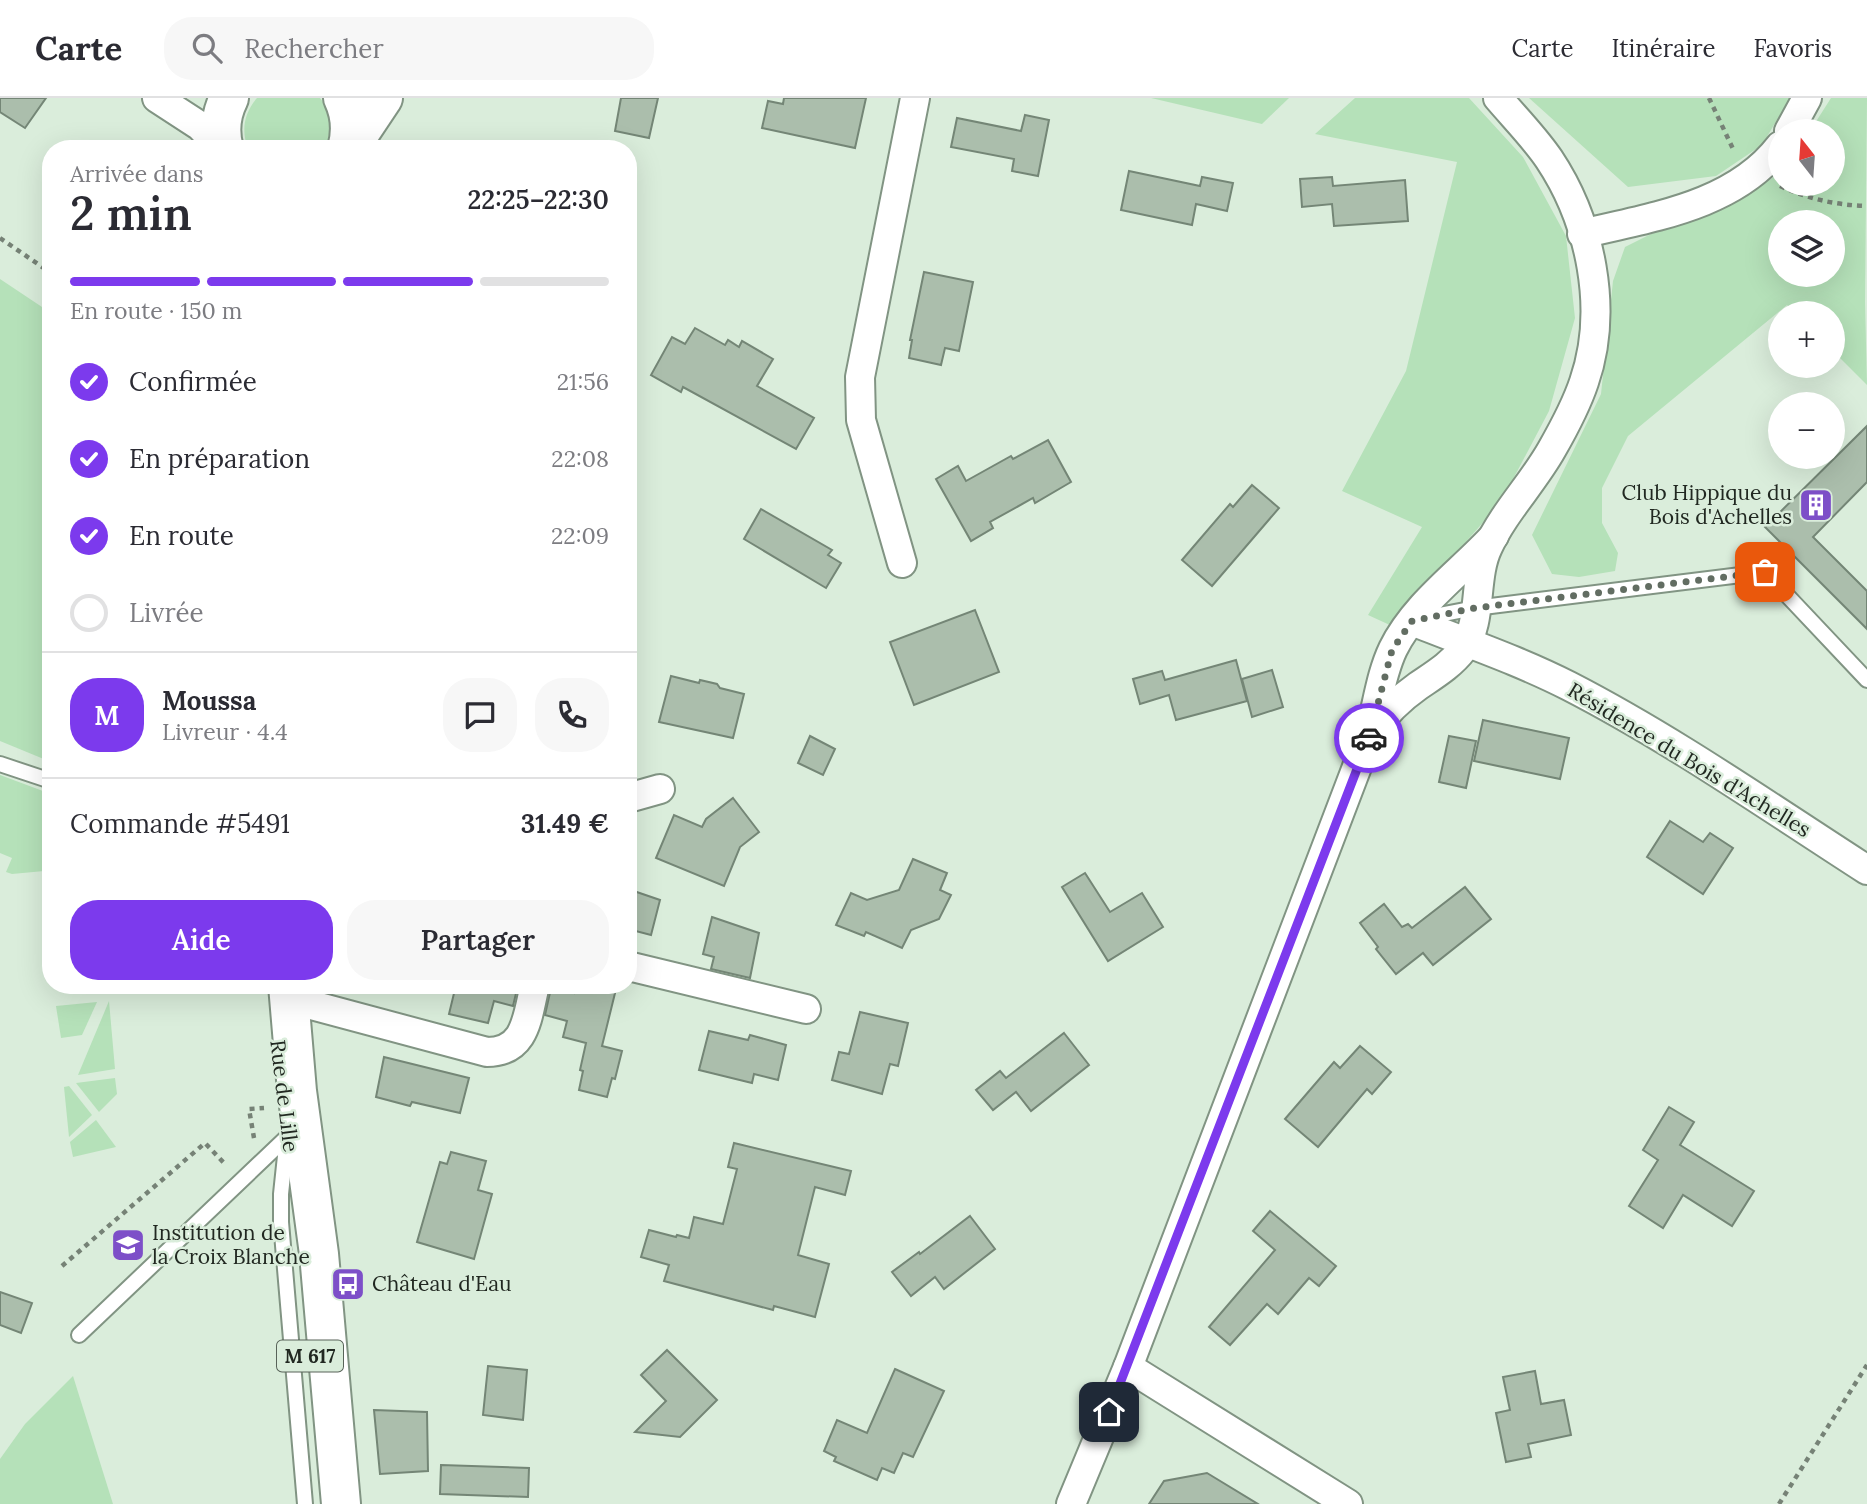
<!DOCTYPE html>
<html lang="fr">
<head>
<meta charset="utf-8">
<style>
  :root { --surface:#fff; --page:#f7f7f7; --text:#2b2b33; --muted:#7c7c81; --line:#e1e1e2; --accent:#7c3aed }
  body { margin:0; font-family:Lora,serif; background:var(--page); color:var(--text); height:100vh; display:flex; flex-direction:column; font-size:26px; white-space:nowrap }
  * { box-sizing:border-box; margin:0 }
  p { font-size:23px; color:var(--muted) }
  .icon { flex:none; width:38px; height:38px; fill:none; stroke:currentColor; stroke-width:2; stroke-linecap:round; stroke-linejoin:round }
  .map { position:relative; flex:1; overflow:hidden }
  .panel { position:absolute; left:42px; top:42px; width:595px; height:854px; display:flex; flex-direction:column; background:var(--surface); border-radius:28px; box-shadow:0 7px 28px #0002 }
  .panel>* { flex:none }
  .needle { width:46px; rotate:343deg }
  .fabs { position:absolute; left:1768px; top:21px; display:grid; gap:14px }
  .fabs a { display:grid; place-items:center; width:77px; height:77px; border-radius:50%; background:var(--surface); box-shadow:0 7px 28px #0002; font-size:35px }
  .pin { position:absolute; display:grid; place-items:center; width:60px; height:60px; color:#fff; margin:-30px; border-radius:14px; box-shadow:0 4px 10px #0006 }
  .courier { position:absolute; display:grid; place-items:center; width:70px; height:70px; margin:-35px; border:5px solid #7c3aed; border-radius:50%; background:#fff; color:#222; box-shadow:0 2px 9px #0007 }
  .head em { font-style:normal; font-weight:600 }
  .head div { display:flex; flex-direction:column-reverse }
  .head { display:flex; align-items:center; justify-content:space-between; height:119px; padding:0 28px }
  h1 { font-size:46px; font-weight:600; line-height:52px }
  .bar { display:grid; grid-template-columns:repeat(4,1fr); gap:10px 7px; align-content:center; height:84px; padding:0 28px }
  .bar i { height:9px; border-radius:5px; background:var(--line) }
  .bar .selected { background:var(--accent) }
  .bar p { grid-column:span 4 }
  .line { display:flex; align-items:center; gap:18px; padding:0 28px; border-top:2px solid var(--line) }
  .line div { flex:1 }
  .round { display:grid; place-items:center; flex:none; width:74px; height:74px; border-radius:28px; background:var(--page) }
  ol { padding:0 28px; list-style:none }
  li { display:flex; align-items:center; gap:21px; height:77px }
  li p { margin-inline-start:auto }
  li .icon { padding:7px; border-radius:50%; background:var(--accent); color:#fff; stroke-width:4 }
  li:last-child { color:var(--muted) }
  li i { width:38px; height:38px; border:4px solid var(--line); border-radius:50% }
  .cta { display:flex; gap:14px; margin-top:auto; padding:14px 28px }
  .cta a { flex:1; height:80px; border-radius:28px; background:var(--accent); color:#fff; font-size:28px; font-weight:600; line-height:80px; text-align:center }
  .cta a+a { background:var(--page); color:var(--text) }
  header { display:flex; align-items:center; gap:42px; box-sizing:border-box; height:98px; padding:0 35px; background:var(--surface); border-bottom:2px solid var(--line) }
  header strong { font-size:33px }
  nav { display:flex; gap:38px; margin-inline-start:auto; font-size:24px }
  .search { width:490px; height:63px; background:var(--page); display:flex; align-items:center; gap:18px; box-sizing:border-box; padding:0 24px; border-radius:28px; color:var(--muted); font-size:26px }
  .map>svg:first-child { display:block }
</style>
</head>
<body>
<header>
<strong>Carte</strong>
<div class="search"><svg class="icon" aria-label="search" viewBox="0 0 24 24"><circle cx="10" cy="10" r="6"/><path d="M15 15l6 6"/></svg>Rechercher</div>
<nav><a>Carte</a><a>Itinéraire</a><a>Favoris</a></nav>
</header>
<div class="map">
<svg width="1867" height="1406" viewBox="0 0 1867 1406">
  <rect width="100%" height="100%" fill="#daeddb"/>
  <!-- green -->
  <g fill="#b5e1b9" fill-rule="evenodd">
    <path d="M 257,0 L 320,0 C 334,17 332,30 329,51 L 248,51 C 241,32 244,15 257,0 Z"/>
    <path d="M 1151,0 L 1289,0 L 1262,26 Z"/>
    <path d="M 1355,0 L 1469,0 L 1523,59 L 1566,138 L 1575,220 L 1549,313 L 1501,404 L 1392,528 L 1368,517 L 1422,429 L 1342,393 L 1406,273 L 1457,64 L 1315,36 Z"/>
    <path d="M 1529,0 L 1790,0 L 1762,47 L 1716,78 L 1628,89 Z"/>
    <path d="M 1831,0 L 1867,0 L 1865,204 L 1867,287 L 1832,252 L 1832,215 L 1796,215 L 1787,207 L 1628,338 L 1602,390 L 1602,425 L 1618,455 L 1615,473 L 1579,479 L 1552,476 L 1532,437 L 1601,296 L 1613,183 L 1625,149 L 1683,120 L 1749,95 L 1780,75 L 1780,86 L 1832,86 L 1832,33 L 1810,33 ZM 1780,124 L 1832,124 L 1832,177 L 1780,177 Z"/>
    <path d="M 0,181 L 51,215 L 51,664 L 0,643 Z"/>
    <path d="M 0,677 L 51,696 L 51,831 L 44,773 L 12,776 L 6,774 L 12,760 L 0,755 Z"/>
    <path d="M 109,903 L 115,971 L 78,977 Z"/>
    <path d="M 97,904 L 82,937 L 61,940 L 56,908 Z"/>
    <path d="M 115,980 L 117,996 L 99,1014 L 76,985 Z"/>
    <path d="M 69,988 L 92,1017 L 69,1039 L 64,989 Z"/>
    <path d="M 96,1022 L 116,1049 L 73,1059 L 70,1044 Z"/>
    <path d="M 73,1278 L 113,1406 L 0,1406 L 0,1361 L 25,1326 Z"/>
  </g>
  <!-- building -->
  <g fill="#abbeac" stroke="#748676" stroke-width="2">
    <path d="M 0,0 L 46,0 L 25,30 L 0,14 Z"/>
    <path d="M 621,0 L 658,0 L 649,40 L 615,33 Z"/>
    <path d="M 784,0 L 866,0 L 855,50 L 762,30 L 768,3 L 783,6 Z"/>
    <path d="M 1025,17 L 1049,22 L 1038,78 L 1012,73 L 1014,61 L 951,49 L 957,20 L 1021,33 Z"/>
    <path d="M 1129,73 L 1200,88 L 1202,79 L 1233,85 L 1227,113 L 1196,106 L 1192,127 L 1121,112 Z"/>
    <path d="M 1332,79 L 1333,88 L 1405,82 L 1408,123 L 1334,128 L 1332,106 L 1302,109 L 1300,81 Z"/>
    <path d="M 924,174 L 973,184 L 959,253 L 945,250 L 941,267 L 909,260 L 912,242 L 910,242 Z"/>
    <path d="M 695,230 L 725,247 L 728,242 L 739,249 L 742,243 L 773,261 L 757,288 L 814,320 L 796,351 L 683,289 L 681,294 L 651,277 L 672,239 L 685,246 Z"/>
    <path d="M 1867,328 L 1867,384 L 1813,439 L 1867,493 L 1867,531 L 1765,429 Z"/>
    <path d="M 1048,342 L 1071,384 L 1035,405 L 1033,400 L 990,424 L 993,430 L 971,443 L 936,381 L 958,368 L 966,383 L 1011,358 L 1013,361 Z"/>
    <path d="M 1252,387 L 1279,410 L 1212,488 L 1182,462 L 1230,406 L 1233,409 Z"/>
    <path d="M 761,411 L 832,452 L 828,457 L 841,465 L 826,490 L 744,441 Z"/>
    <path d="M 975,512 L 999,574 L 914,607 L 890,544 Z"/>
    <path d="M 1236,562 L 1247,603 L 1176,622 L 1169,597 L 1140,606 L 1133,581 L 1162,573 L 1165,582 Z"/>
    <path d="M 1272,572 L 1283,609 L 1252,619 L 1242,581 Z"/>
    <path d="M 671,578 L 699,585 L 700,582 L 717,586 L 720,590 L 744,596 L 733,640 L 659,624 Z"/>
    <path d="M 1483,622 L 1569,640 L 1560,681 L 1474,663 Z"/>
    <path d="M 810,638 L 835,651 L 823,677 L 798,665 Z"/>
    <path d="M 1449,638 L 1476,643 L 1466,690 L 1439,684 Z"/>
    <path d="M 733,700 L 759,734 L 740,749 L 724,788 L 656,760 L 674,717 L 702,729 L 706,721 Z"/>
    <path d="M 1670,723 L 1703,744 L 1710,735 L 1733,750 L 1703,796 L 1647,759 Z"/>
    <path d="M 913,761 L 947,775 L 940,792 L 951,797 L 939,821 L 911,832 L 902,850 L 866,834 L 864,838 L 836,827 L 851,795 L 867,802 L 899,792 Z"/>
    <path d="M 1085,775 L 1110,814 L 1142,795 L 1163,829 L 1108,863 L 1062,789 Z"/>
    <path d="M 1465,789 L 1491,821 L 1433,867 L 1423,855 L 1396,876 L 1376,851 L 1378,849 L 1360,825 L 1384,806 L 1402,829 L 1408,826 L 1412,830 Z"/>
    <path d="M 628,791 L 660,802 L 651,837 L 628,831 Z"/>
    <path d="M 712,819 L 759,835 L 750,880 L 711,871 L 714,859 L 703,856 Z"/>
    <path d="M 456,887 L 518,887 L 513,908 L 494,903 L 488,925 L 449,916 Z"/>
    <path d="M 576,887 L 617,887 L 602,948 L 622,953 L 615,981 L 612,980 L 607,999 L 579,992 L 583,973 L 580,972 L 586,945 L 563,939 L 567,923 L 545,917 L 551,890 L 574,895 Z"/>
    <path d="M 860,914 L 908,925 L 898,968 L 890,966 L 882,996 L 832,982 L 839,954 L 849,956 Z"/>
    <path d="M 709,933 L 748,942 L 750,937 L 786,947 L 778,982 L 754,976 L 752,985 L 699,972 Z"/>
    <path d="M 1064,935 L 1089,967 L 1031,1013 L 1016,994 L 993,1012 L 976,992 L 1000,973 L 1006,980 Z"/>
    <path d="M 1360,948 L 1391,974 L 1372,996 L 1367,991 L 1318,1049 L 1285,1021 L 1334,964 L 1340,970 Z"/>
    <path d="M 384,959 L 469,980 L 460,1015 L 412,1004 L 410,1008 L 376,999 Z"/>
    <path d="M 1669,1009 L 1694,1024 L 1680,1047 L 1754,1093 L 1732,1128 L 1683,1097 L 1663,1130 L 1629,1108 L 1658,1062 L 1643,1052 Z"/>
    <path d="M 734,1045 L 851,1073 L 845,1097 L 815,1089 L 798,1157 L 829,1166 L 815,1219 L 774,1208 L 773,1212 L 664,1183 L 669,1167 L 641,1159 L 649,1132 L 676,1139 L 677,1137 L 689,1140 L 694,1119 L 723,1126 L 737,1071 L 728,1069 Z"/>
    <path d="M 451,1054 L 486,1063 L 478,1092 L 492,1096 L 474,1161 L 417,1144 L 440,1064 L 447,1066 Z"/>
    <path d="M 1270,1113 L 1336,1168 L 1319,1188 L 1309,1180 L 1278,1216 L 1267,1206 L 1230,1247 L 1209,1229 L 1275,1152 L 1253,1133 Z"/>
    <path d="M 970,1118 L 995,1151 L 944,1191 L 935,1179 L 911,1198 L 892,1174 L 919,1154 L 920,1156 Z"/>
    <path d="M 0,1194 L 32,1205 L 21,1235 L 0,1227 Z"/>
    <path d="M 667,1252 L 717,1302 L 680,1339 L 635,1334 L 666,1303 L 641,1277 Z"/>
    <path d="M 488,1268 L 527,1272 L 523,1322 L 483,1317 Z"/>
    <path d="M 895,1271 L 944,1293 L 913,1359 L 903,1355 L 894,1375 L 882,1370 L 877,1382 L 834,1363 L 836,1359 L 824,1353 L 837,1322 L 867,1335 Z"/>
    <path d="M 1535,1273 L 1541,1306 L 1564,1302 L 1571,1337 L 1528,1346 L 1531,1359 L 1506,1364 L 1496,1315 L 1510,1312 L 1503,1279 Z"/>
    <path d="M 374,1312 L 427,1314 L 428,1373 L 380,1376 Z"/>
    <path d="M 441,1367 L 529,1370 L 528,1399 L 440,1396 Z"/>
    <path d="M 1207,1375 L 1258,1406 L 1149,1406 L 1164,1383 Z"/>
  </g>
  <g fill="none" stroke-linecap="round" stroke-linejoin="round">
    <!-- service casing -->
    <g stroke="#819483" stroke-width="18">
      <g id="service">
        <path d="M 1418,521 L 1475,510 L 1765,474 L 1867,582"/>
        <path d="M 0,666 L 51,683"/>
        <path d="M 287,1039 L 281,1096 L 281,1124 L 305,1406"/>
        <path d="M 79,1237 L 287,1039"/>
      </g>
    </g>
    <!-- minor casing -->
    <g stroke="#819483" stroke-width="32">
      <g id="minor">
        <path d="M 157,0 L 200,28 L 222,51"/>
        <path d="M 1789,33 L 1807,0"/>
        <path d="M 1582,136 C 1652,119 1734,108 1780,48"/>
        <path d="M 902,465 L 861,322 L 860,279 L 915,0"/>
        <path d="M 1412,523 C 1464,544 1518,562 1569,588 C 1672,641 1769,709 1867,772"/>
        <path d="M 1373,633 C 1385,615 1401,600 1418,588 C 1434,577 1451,567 1463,551 C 1483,523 1473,480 1488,449 C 1504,414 1533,385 1552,351 C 1564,330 1576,308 1584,284 C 1609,212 1591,124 1549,61 C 1534,39 1515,20 1498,0"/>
        <path d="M 628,700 L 660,691"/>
        <path d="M 628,868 L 806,911"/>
        <path d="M 289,901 L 487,954 C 527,954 527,918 535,887"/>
        <path d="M 1128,1269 L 1368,640 C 1377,611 1380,578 1393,551 C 1415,506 1461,474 1494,438"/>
        <path d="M 1071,1406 L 1128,1269 L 1348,1406"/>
      </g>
    </g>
    <!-- secondary casing -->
    <g stroke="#819483" stroke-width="42">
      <path id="secondary" d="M 349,51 L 383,0"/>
    </g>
    <!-- primary casing -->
    <g stroke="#819483" stroke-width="42">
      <g id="primary">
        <path d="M 343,0 C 351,17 352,33 347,51"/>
        <path d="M 224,51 C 219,33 221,16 229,0"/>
        <path d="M 288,887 L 297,993 L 319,1156 L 341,1406"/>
      </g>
    </g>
    <!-- path -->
    <g stroke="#768276" stroke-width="4.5" stroke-dasharray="5 5" stroke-linecap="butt">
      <path d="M 1709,0 L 1734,53"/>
      <path d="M 1780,88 C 1809,101 1835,107 1867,108"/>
      <path d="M 0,140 L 51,175"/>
      <path d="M 254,1040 L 249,1011 L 264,1010"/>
      <path d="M 62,1168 L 205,1045 L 224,1065 L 226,1063"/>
      <path d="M 1779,1406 L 1867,1267"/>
    </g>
    <!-- service -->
    <use href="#service" stroke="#fff" stroke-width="14"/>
    <!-- minor -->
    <use href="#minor" stroke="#fff" stroke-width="28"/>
    <!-- secondary -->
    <use href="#secondary" stroke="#fff" stroke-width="38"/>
    <!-- primary -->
    <use href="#primary" stroke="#fff" stroke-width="38"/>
  </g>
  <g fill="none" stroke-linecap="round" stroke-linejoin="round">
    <!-- done -->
    <path stroke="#626d62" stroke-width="7" stroke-dasharray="0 12.6" d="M 1369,640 L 1392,552 L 1412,523 L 1475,510 L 1765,474"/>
    <!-- route -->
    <path stroke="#7c3aed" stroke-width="9" d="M 1109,1314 L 1369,640"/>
  </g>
  <!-- icons -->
  <defs>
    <g id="building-square" transform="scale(1.75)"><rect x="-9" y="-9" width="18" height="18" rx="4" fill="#7d4fc8" stroke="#daeddb"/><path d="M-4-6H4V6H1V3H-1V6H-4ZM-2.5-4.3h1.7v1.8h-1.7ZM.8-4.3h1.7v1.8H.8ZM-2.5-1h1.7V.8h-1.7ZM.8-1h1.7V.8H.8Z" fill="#fff"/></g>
    <g id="school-square" transform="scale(1.75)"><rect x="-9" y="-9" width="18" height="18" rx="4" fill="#7d4fc8" stroke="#daeddb"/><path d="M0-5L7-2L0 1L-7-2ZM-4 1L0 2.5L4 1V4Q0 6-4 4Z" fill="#fff"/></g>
    <g id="bus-square" transform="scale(1.75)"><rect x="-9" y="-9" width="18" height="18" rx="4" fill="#7d4fc8" stroke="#daeddb"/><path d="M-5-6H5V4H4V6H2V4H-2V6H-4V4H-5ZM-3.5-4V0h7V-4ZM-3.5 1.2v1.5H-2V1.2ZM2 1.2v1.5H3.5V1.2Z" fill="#fff"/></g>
  </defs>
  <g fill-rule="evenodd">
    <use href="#building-square" x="1816" y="407"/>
    <use href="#school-square" x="128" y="1147"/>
    <use href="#bus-square" x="348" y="1186"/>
  </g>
  <g text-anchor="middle" stroke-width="5" stroke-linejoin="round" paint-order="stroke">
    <!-- shield labels -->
    <rect fill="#daeddb" stroke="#586359" stroke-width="2" x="277" y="1242.5" width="66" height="31" rx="5"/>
    <g font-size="19" font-weight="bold" fill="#212821">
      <text x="310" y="1265">M 617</text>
    </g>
    <!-- poi labels -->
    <g font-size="21" fill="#212821" stroke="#daeddb" text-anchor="start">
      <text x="1792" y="402" text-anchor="end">Club Hippique du<tspan x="1792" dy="24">Bois d'Achelles</tspan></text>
      <text x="152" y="1142">Institution de<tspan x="152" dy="24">la Croix Blanche</tspan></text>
      <text x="372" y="1193">Château d'Eau</text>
    </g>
    <!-- street labels -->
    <g font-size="21" fill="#212821" stroke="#daeddb">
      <text transform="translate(1689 662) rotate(31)" y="7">Résidence du Bois d'Achelles</text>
      <text transform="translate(284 998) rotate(83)" y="7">Rue de Lille</text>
    </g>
  </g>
</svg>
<div class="fabs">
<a><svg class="needle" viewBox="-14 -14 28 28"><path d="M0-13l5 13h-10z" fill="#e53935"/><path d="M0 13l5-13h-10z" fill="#7c7c81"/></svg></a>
<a><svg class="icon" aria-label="layers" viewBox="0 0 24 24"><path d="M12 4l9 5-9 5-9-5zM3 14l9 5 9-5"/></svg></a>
<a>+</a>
<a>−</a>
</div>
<div class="pin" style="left:1765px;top:474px;background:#ea580c"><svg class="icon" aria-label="bag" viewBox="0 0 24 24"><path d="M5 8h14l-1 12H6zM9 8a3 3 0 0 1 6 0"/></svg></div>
<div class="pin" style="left:1109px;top:1314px;background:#1f2937"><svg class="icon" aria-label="home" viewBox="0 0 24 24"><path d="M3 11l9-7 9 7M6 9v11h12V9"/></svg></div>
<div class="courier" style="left:1369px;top:640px"><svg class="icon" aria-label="car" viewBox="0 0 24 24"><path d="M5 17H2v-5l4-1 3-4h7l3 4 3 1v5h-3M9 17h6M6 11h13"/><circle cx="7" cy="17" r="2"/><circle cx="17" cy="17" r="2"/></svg></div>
<section class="panel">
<div class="head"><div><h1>2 min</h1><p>Arrivée dans</p></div><em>22:25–22:30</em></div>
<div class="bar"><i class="selected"></i><i class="selected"></i><i class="selected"></i><i></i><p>En route · 150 m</p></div>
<ol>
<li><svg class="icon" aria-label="check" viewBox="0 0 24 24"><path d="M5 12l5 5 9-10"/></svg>Confirmée<p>21:56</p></li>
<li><svg class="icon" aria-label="check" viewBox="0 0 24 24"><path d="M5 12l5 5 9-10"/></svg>En préparation<p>22:08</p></li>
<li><svg class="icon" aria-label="check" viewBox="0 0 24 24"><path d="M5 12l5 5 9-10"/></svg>En route<p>22:09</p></li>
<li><i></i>Livrée</li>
</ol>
<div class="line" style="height:126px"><b class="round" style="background:var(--accent);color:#fff">M</b><div><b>Moussa</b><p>Livreur · 4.4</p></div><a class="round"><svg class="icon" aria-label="chat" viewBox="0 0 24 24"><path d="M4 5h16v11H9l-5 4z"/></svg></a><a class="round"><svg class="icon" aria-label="phone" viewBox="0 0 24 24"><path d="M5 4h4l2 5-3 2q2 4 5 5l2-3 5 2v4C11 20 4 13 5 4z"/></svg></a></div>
<div class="line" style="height:91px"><div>Commande #5491</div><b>31.49 €</b></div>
<div class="cta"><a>Aide</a><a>Partager</a></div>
</section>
</div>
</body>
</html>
